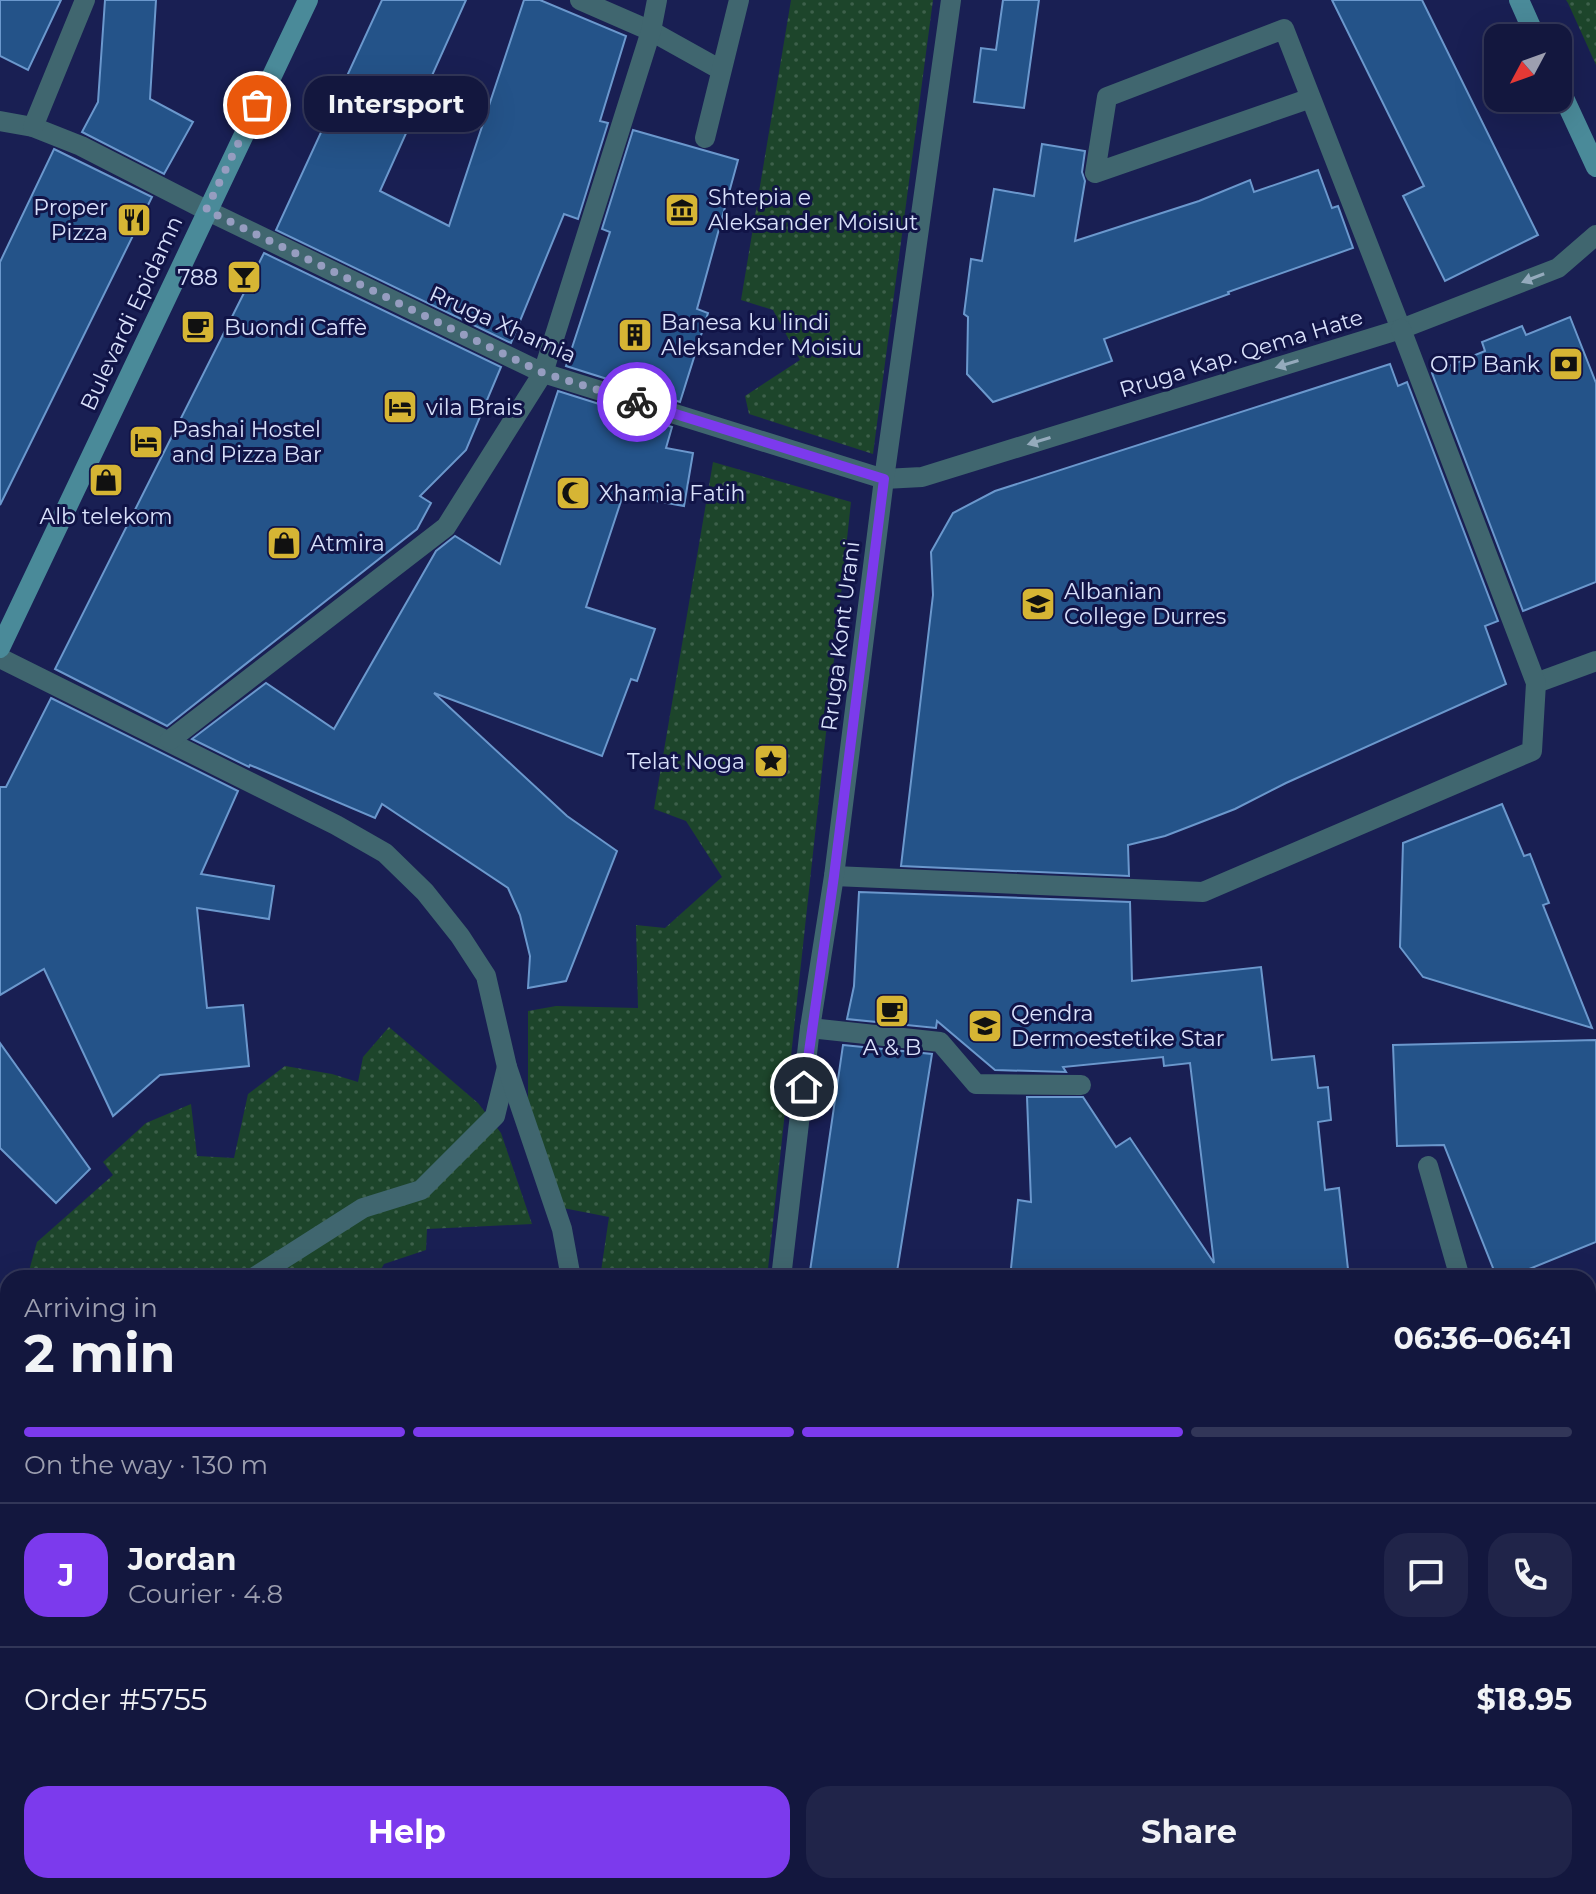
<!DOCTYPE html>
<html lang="en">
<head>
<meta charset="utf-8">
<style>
  :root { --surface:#13173e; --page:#202449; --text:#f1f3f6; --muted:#9d9fb0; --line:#323658; --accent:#7c3aed }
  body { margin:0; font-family:Montserrat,sans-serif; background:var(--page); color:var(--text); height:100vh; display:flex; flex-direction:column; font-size:30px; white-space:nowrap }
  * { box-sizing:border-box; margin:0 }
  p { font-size:26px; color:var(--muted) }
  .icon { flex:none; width:44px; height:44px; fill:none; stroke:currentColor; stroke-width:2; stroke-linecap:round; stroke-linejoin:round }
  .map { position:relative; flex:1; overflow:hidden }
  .panel { position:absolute; left:0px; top:1270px; width:1596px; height:624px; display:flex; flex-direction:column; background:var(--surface); border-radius:24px 24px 0 0; box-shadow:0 8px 32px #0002,0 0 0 2px var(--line) }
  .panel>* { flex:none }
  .needle { width:52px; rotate:229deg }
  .fabs { position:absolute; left:1484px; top:24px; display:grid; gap:16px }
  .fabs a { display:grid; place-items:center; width:88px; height:88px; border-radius:16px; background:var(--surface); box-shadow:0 8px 32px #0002,0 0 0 2px var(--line); font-size:40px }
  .pin { position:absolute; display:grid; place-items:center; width:68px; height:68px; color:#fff; margin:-34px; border:4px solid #fff; border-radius:50%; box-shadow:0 2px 8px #0007 }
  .courier { position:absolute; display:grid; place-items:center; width:80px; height:80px; margin:-40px; border:6px solid #7c3aed; border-radius:50%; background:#fff; color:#222; box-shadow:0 2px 10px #0007 }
  .bubble { position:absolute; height:56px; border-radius:24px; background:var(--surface); box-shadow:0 8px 32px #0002,0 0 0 2px var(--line); font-size:26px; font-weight:700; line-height:56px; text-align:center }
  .summary em { font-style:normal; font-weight:700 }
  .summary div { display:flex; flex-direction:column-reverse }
  .summary { display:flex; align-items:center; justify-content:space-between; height:136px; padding:0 24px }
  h1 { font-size:52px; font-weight:700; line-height:60px }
  .bar { display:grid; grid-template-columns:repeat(4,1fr); gap:12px 8px; align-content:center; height:96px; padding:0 24px }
  .bar i { height:10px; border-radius:6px; background:var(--line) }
  .bar .on { background:var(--accent) }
  .bar p { grid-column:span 4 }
  .line { display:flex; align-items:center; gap:20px; padding:0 24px; border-top:2px solid var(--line) }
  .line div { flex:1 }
  .round { display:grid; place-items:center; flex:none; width:84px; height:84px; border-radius:24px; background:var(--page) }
  .button { display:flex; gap:16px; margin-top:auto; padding:16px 24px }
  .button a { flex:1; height:92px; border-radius:24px; background:var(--accent); color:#fff; font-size:32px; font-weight:700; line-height:92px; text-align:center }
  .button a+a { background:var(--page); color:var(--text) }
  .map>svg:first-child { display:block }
</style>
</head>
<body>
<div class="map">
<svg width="1596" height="1894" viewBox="0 0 1596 1894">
  <defs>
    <pattern id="grass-dots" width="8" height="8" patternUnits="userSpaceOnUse" patternTransform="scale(2)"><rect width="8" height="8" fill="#1d452b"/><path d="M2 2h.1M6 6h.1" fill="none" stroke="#3d604b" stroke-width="1.8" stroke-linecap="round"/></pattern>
    <pattern id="forest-firs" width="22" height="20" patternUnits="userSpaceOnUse" patternTransform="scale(2)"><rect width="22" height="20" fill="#1d452b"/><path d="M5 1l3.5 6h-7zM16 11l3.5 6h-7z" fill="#3d604b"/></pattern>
  </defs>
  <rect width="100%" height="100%" fill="#191f53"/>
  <!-- grass -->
  <g fill="url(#grass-dots)">
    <path d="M 791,0 L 933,0 L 873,454 L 749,414 L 745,396 L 800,360 L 773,310 L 741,300 Z"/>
    <path d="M 1566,0 L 1596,0 L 1596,65 L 1568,3 Z"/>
    <path d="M 713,462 L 851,502 L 767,1278 L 600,1278 L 609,1217 L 563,1208 L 528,1109 L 528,1011 L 556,1006 L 638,1008 L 636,925 L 665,928 L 722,877 L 686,821 L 654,809 Z"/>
    <path d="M 389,1027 L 478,1103 L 501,1133 L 532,1224 L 427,1229 L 426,1250 L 384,1264 L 376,1278 L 27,1278 L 37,1242 L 113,1175 L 103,1162 L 146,1123 L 191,1104 L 197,1156 L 234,1158 L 248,1094 L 285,1066 L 332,1074 L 358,1082 L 363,1057 Z"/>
  </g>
  <!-- forest -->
  <path fill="url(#forest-firs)" d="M 394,1886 L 465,1886 L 466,1894 L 392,1894 Z"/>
  <!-- building -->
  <g fill="#245389" stroke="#6b98cd" stroke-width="2">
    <path d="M 0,0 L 61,0 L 28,70 L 0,56 Z"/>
    <path d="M 105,0 L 156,0 L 150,99 L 193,122 L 164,174 L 82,132 L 98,102 Z"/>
    <path d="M 382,0 L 466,0 L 380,191 L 449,226 L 524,0 L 540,0 L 626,36 L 600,121 L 608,123 L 578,219 L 564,214 L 511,343 L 276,230 Z"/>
    <path d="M 1003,0 L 1039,0 L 1024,108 L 974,102 L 981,48 L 996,50 Z"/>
    <path d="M 1332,0 L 1422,0 L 1538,235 L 1445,281 L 1403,196 L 1424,186 Z"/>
    <path d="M 633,130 L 738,160 L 697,309 L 708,313 L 680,402 L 566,366 L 610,232 L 602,229 Z"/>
    <path d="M 1042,144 L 1085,151 L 1082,172 L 1085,181 L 1075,241 L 1199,201 L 1250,180 L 1254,192 L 1318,170 L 1332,208 L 1338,206 L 1353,248 L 1228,292 L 1229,294 L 1104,339 L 1112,361 L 993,402 L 967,374 L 968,317 L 964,314 L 971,259 L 982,261 L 994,189 L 1034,196 Z"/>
    <path d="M 54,149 L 152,197 L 0,505 L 0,262 Z"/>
    <path d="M 264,253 L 501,367 L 466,450 L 420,496 L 431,503 L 417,529 L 167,726 L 55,669 Z"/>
    <path d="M 1570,317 L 1596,383 L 1596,582 L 1523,611 L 1432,373 L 1485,351 L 1482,342 L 1522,326 L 1526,335 Z"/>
    <path d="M 1390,364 L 1398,386 L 1407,382 L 1498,621 L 1485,626 L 1506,684 L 1286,783 L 1235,809 L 1165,836 L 1128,845 L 1129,876 L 901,866 L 933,595 L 931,552 L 953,513 L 995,491 Z"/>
    <path d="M 558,391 L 672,427 L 666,448 L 693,453 L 684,506 L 623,495 L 586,607 L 655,629 L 637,681 L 631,679 L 602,756 L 434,693 L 567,816 L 617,851 L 566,981 L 528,988 L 530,956 L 520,915 L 508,888 L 382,804 L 375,818 L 250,765 L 249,767 L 192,739 L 266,683 L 334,729 L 436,551 L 455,536 L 500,564 Z"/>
    <path d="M 51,698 L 238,791 L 201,874 L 274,886 L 269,919 L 197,908 L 207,1008 L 243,1005 L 249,1066 L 160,1075 L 113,1116 L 44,969 L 0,995 L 0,787 L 6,787 Z"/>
    <path d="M 1502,804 L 1524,856 L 1530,854 L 1549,903 L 1543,905 L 1592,1028 L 1423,977 L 1400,947 L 1403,843 Z"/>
    <path d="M 859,892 L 1130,902 L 1132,981 L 1261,967 L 1272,1060 L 1314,1056 L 1318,1088 L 1328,1087 L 1331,1120 L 1318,1122 L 1325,1190 L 1339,1188 L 1349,1278 L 1010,1278 L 1018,1200 L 1031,1202 L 1027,1097 L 1083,1097 L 1116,1147 L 1130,1138 L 1214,1263 L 1190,1063 L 1164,1066 L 1163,1057 L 1063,1067 L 1066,1072 L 995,1070 L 937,1021 L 936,1028 L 847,1019 L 854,986 Z"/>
    <path d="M 1596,1040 L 1596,1242 L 1507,1278 L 1497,1278 L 1444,1145 L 1397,1146 L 1393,1045 Z"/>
    <path d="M 0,1043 L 90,1169 L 56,1203 L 0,1148 Z"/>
    <path d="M 843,1045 L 932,1054 L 896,1278 L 809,1278 Z"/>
  </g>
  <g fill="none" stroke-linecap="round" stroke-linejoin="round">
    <!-- service -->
    <g stroke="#40666f" stroke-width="20">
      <path d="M 651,31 L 721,70"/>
      <path d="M 1311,98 L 1095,173 L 1107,97 L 1284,29 L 1401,329"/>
      <path d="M 705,138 L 739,0"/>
      <path d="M 810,1028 L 940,1042 L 976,1084 L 1081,1085"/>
      <path d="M 1428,1166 L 1460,1278"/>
      <path d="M 253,1278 L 363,1208 L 421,1190 L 495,1116 L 507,1067"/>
      <path d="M 0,1738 L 8,1750"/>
    </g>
    <!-- minor -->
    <g stroke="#40666f" stroke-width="20">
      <path d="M 580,0 L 651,31"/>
      <path d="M 0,121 L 33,127 L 81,146 L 206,210 L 543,373 L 884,479 L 922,477 L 1401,329 L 1558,268 L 1596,235"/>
      <path d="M 33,127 L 85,0"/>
      <path d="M 0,658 L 336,825 L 385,853 L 425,892 L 460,936 L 486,976 L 507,1067 L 562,1229 L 571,1278"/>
      <path d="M 1536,683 L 1596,661"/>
      <path d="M 170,740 L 446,527 L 543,373 L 651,31 L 657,0"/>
      <path d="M 834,876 L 1203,892 L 1532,751 L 1536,683 L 1401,329"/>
      <path d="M 1588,1507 L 1596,1507"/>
      <path d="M 0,1621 L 8,1620"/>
      <path d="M 1184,1886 L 1188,1894"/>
      <path d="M 757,1894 L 779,1886"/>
    </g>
    <!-- tertiary -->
    <g stroke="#40666f" stroke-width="20">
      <path d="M 781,1278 L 810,1028 L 834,876 L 884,479 L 951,0"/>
      <path d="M 717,1886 L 718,1894"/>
    </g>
    <!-- secondary -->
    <g stroke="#4a8a99" stroke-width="20">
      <path d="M 1519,0 L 1536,38"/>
      <path d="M 1558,85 L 1596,167"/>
      <path d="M 0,648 L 308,0"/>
    </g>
  </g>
  <!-- one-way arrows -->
  <defs><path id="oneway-solid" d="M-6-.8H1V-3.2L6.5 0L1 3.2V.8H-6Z" transform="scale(2)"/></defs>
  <g fill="#94aabc">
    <use href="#oneway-solid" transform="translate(1533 278) rotate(159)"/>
    <use href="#oneway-solid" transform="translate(1287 364) rotate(163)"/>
    <use href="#oneway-solid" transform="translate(1039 441) rotate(163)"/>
  </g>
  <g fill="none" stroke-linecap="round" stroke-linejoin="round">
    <!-- done -->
    <path stroke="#969dc0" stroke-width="8" stroke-dasharray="0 14.4" d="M 257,105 L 206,210 L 543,373 L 637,402"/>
    <!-- route -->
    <path stroke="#7c3aed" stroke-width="10" d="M 637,402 L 884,479 L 834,876 L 804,1087"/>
  </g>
  <!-- icons -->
  <defs>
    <g id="museum-square" transform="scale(1.8)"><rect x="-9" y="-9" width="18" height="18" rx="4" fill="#d6b534" stroke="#111447"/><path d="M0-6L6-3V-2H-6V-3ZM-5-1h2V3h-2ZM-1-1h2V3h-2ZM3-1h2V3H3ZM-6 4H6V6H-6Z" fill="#111"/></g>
    <g id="restaurant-square" transform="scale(1.8)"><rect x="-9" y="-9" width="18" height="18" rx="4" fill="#d6b534" stroke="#111447"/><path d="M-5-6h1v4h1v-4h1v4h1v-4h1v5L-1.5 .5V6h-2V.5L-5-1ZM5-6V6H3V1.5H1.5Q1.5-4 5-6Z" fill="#111"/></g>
    <g id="bar-square" transform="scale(1.8)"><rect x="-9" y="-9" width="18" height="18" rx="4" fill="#d6b534" stroke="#111447"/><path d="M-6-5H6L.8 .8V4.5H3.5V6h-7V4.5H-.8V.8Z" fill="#111"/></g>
    <g id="cafe-square" transform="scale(1.8)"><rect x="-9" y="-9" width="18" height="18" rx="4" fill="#d6b534" stroke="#111447"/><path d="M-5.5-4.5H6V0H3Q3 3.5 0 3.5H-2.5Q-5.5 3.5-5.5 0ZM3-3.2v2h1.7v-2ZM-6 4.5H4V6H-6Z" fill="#111"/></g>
    <g id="building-square" transform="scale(1.8)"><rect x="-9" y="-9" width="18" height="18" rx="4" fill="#d6b534" stroke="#111447"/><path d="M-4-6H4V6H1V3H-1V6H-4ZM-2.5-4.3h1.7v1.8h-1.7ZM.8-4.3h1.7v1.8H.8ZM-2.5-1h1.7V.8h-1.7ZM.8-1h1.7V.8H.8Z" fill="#111"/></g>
    <g id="bank-square" transform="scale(1.8)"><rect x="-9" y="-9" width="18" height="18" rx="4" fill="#d6b534" stroke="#111447"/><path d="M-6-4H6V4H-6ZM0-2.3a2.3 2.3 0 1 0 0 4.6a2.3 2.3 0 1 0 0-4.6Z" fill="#111"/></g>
    <g id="hotel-square" transform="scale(1.8)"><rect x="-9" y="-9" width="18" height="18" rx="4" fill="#d6b534" stroke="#111447"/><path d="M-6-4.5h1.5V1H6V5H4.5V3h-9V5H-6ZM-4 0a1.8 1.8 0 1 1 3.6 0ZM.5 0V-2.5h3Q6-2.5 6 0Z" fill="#111"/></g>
    <g id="shop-square" transform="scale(1.8)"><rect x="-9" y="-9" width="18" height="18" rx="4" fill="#d6b534" stroke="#111447"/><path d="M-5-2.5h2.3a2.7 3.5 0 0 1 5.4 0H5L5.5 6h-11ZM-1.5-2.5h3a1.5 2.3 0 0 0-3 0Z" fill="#111"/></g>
    <g id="mosque-square" transform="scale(1.8)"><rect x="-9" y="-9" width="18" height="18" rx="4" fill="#d6b534" stroke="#111447"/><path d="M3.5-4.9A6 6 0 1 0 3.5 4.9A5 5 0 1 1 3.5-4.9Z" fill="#111"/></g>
    <g id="university-square" transform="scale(1.8)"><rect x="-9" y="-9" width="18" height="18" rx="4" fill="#d6b534" stroke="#111447"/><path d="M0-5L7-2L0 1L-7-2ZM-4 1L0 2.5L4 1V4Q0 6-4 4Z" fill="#111"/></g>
    <g id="sight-square" transform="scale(1.8)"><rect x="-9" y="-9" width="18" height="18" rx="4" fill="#d6b534" stroke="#111447"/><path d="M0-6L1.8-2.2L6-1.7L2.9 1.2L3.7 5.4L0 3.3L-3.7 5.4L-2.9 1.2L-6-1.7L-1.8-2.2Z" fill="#111"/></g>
    <g id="school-square" transform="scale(1.8)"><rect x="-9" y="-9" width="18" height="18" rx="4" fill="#d6b534" stroke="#111447"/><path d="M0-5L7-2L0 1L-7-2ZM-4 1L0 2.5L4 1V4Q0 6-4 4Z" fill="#111"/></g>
  </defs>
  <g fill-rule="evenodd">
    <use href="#museum-square" x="682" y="210"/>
    <use href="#restaurant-square" x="134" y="220"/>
    <use href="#bar-square" x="244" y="277"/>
    <use href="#cafe-square" x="198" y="327"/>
    <use href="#building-square" x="635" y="335"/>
    <use href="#bank-square" x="1566" y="364"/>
    <use href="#hotel-square" x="400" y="407"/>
    <use href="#hotel-square" x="146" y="442"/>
    <use href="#shop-square" x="106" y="480"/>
    <use href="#mosque-square" x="573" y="493"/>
    <use href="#shop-square" x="284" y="543"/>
    <use href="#university-square" x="1038" y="604"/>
    <use href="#sight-square" x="771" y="761"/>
    <use href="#cafe-square" x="892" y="1011"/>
    <use href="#school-square" x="985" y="1026"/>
  </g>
  <g text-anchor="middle" stroke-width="6" stroke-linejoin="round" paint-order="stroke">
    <!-- poi labels -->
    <g font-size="22" fill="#d9e1fb" stroke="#111447" text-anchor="start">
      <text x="708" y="205">Shtepia e<tspan x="708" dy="25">Aleksander Moisiut</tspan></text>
      <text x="108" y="215" text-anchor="end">Proper<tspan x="108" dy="25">Pizza</tspan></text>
      <text x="218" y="285" text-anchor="end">788</text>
      <text x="661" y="330">Banesa ku lindi<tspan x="661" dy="25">Aleksander Moisiu</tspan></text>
      <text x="224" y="335">Buondi Caffè</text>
      <text x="1540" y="372" text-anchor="end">OTP Bank</text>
      <text x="426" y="415">vila Brais</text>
      <text x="172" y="437">Pashai Hostel<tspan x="172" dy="25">and Pizza Bar</tspan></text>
      <text x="599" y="501">Xhamia Fatih</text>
      <text x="106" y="524" text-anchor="middle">Alb telekom</text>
      <text x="310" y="551">Atmira</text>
      <text x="1064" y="599">Albanian<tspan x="1064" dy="25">College Durres</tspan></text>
      <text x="745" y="769" text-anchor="end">Telat Noga</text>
      <text x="1011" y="1021">Qendra<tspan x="1011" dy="25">Dermoestetike Star</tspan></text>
      <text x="892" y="1055" text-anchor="middle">A &amp; B</text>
    </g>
    <!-- street labels -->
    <g font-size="22" fill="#d9e1fb" stroke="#111447">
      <text transform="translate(131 313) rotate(-65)" y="8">Bulevardi Epidamn</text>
      <text transform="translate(503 324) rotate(24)" y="8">Rruga Xhamia</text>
      <text transform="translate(1241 353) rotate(-17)" y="8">Rruga Kap. Qema Hate</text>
      <text transform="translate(840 636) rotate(-83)" y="8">Rruga Kont Urani</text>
    </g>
  </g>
</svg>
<div class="fabs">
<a><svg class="needle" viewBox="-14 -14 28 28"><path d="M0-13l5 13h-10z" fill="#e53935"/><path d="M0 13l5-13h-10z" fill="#9d9fb0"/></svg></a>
</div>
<div class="pin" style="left:257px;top:105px;background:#ea580c"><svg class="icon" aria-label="bag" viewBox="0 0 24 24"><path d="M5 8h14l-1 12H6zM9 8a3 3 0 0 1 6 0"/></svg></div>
<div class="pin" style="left:804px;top:1087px;background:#1f2937"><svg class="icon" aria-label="home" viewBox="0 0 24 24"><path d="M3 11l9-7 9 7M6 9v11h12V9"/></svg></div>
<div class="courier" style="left:637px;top:402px"><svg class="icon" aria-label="bike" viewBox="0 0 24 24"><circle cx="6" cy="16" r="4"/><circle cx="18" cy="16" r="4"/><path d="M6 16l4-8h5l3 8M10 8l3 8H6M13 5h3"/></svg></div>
<div class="bubble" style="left:304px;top:76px;width:184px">Intersport</div>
<section class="panel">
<div class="summary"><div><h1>2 min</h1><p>Arriving in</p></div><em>06:36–06:41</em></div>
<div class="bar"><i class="on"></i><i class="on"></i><i class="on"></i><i></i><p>On the way · 130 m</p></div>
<div class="line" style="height:144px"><b class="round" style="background:var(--accent);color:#fff">J</b><div><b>Jordan</b><p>Courier · 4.8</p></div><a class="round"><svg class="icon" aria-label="chat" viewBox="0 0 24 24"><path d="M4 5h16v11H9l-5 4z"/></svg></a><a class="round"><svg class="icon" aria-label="phone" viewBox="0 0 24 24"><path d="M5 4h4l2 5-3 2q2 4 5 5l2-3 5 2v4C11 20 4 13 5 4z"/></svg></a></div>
<div class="line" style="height:104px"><div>Order #5755</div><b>$18.95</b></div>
<div class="button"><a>Help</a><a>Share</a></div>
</section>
</div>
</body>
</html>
